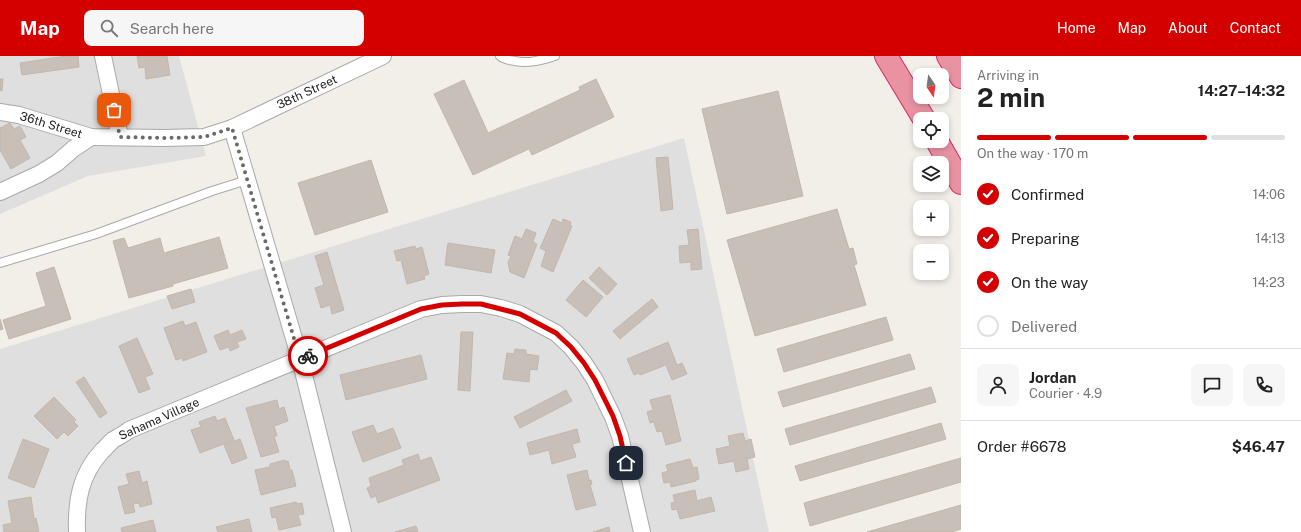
<!DOCTYPE html>
<html lang="en">
<head>
<meta charset="utf-8">
<style>
  :root { --surface:#fff; --page:#f6f6f6; --text:#222; --muted:#767676; --line:#e0e0e0; --accent:#d40000 }
  body { margin:0; font-family:"Public Sans",sans-serif; background:var(--page); color:var(--text); height:100vh; display:flex; flex-direction:column; font-size:15px; white-space:nowrap }
  * { box-sizing:border-box; margin:0 }
  p { font-size:13px; color:var(--muted) }
  .icon { flex:none; width:22px; height:22px; fill:none; stroke:currentColor; stroke-width:2; stroke-linecap:round; stroke-linejoin:round }
  .map { position:relative; flex:1; overflow:hidden }
  .drawer { display:flex; flex-direction:column; background:var(--surface); width:340px }
  .drawer>* { flex:none }
  .needle { width:26px; rotate:167deg }
  .tools { position:absolute; left:913px; top:12px; display:grid; gap:8px }
  .tools a { display:grid; place-items:center; width:36px; height:36px; border-radius:8px; background:var(--surface); box-shadow:0 2px 6px #0003; font-size:20px }
  .pin { position:absolute; display:grid; place-items:center; width:34px; height:34px; color:#fff; margin:-17px; border-radius:8px; box-shadow:0 2px 6px #0006 }
  .courier { position:absolute; display:grid; place-items:center; width:40px; height:40px; margin:-20px; border:3px solid #d40000; border-radius:50%; background:#fff; color:#222; box-shadow:0 1px 5px #0007 }
  .summary em { font-style:normal; font-weight:700 }
  .summary div { display:flex; flex-direction:column-reverse }
  .summary { display:flex; align-items:center; justify-content:space-between; height:68px; padding:0 16px }
  h1 { font-size:26px; font-weight:700; line-height:30px }
  .bar { display:grid; grid-template-columns:repeat(4,1fr); gap:6px 4px; align-content:center; height:48px; padding:0 16px }
  .bar i { height:5px; border-radius:3px; background:var(--line) }
  .bar .selected { background:var(--accent) }
  .bar p { grid-column:span 4 }
  .line { display:flex; align-items:center; gap:10px; padding:0 16px; border-top:1px solid var(--line) }
  .line div { flex:1 }
  .round { display:grid; place-items:center; flex:none; width:42px; height:42px; border-radius:8px; background:var(--page) }
  ol { padding:0 16px; list-style:none }
  li { display:flex; align-items:center; gap:12px; height:44px }
  li p { margin-inline-start:auto }
  li .icon { padding:4px; border-radius:50%; background:var(--accent); color:#fff; stroke-width:4 }
  li:last-child { color:var(--muted) }
  li i { width:22px; height:22px; border:2px solid var(--line); border-radius:50% }
  header { display:flex; align-items:center; gap:24px; box-sizing:border-box; height:56px; padding:0 20px; background:var(--accent); color:#fff }
  header strong { font-size:19px }
  nav { display:flex; gap:22px; margin-inline-start:auto; font-size:14px }
  .search { width:280px; height:36px; background:var(--page); display:flex; align-items:center; gap:10px; box-sizing:border-box; padding:0 14px; border-radius:8px; color:var(--muted); font-size:15px }
  main { display:flex; flex:1; min-height:0 }
  .map>svg:first-child { display:block }
</style>
</head>
<body>
<header>
<strong>Map</strong>
<div class="search"><svg class="icon" aria-label="search" viewBox="0 0 24 24"><circle cx="10" cy="10" r="6"/><path d="M15 15l6 6"/></svg>Search here</div>
<nav><a>Home</a><a>Map</a><a>About</a><a>Contact</a></nav>
</header>
<main>
<div class="map">
<svg width="961" height="476" viewBox="0 0 961 476">
  <rect width="100%" height="100%" fill="#f2efe9"/>
  <!-- residential -->
  <g fill="#e0dfdf">
    <path d="M 0,0 L 179,0 L 206,100 L 88,120 L 0,158 Z"/>
    <path d="M 684,82 L 769,476 L 0,476 L 0,293 Z"/>
  </g>
  <!-- building -->
  <g fill="#c7bfb8" stroke="#c4b6ab">
    <path d="M 66,0 L 78,0 L 79,11 L 22,19 L 20,7 Z"/>
    <path d="M 137,0 L 167,0 L 170,19 L 146,23 L 145,11 L 139,12 Z"/>
    <path d="M 0,23 L 3,23 L 2,35 L 0,34 Z"/>
    <path d="M 596,23 L 614,61 L 532,99 L 529,93 L 473,119 L 434,38 L 464,24 L 488,77 L 580,34 L 579,31 Z"/>
    <path d="M 778,35 L 803,140 L 727,158 L 702,53 Z"/>
    <path d="M 10,67 L 14,73 L 20,70 L 26,81 L 20,84 L 30,102 L 11,113 L 0,94 L 0,72 Z"/>
    <path d="M 668,101 L 673,153 L 661,155 L 656,102 Z"/>
    <path d="M 371,104 L 388,156 L 315,179 L 298,127 Z"/>
    <path d="M 837,153 L 849,193 L 853,192 L 857,208 L 854,209 L 866,249 L 755,280 L 727,184 Z"/>
    <path d="M 553,163 L 562,167 L 563,163 L 571,166 L 570,169 L 572,170 L 553,216 L 541,210 L 546,195 L 540,192 Z"/>
    <path d="M 526,173 L 536,177 L 533,186 L 537,188 L 524,222 L 510,216 L 508,206 L 511,200 L 508,199 L 515,180 L 522,183 Z"/>
    <path d="M 698,173 L 702,213 L 691,214 L 691,206 L 680,207 L 679,190 L 689,189 L 687,174 Z"/>
    <path d="M 219,181 L 228,212 L 173,228 L 173,230 L 129,242 L 113,185 L 124,182 L 128,192 L 160,182 L 164,197 Z"/>
    <path d="M 448,187 L 495,194 L 491,217 L 445,209 Z"/>
    <path d="M 415,190 L 416,193 L 422,191 L 429,218 L 424,220 L 425,223 L 407,228 L 401,204 L 397,205 L 394,195 Z"/>
    <path d="M 327,196 L 344,254 L 332,258 L 330,249 L 321,252 L 315,232 L 324,229 L 315,200 Z"/>
    <path d="M 54,211 L 71,263 L 9,283 L 3,264 L 46,250 L 36,217 Z"/>
    <path d="M 599,211 L 617,228 L 607,239 L 589,222 Z"/>
    <path d="M 583,224 L 603,241 L 586,261 L 566,244 Z"/>
    <path d="M 191,233 L 195,246 L 172,253 L 167,240 Z"/>
    <path d="M 652,243 L 658,251 L 620,283 L 613,275 Z"/>
    <path d="M 886,261 L 893,284 L 784,316 L 777,293 Z"/>
    <path d="M 0,263 L 3,273 L 0,274 Z"/>
    <path d="M 183,265 L 185,270 L 196,266 L 207,296 L 183,305 L 182,302 L 176,304 L 164,272 Z"/>
    <path d="M 228,274 L 230,279 L 242,274 L 246,283 L 237,286 L 239,291 L 230,295 L 229,291 L 220,294 L 214,280 Z"/>
    <path d="M 461,276 L 473,276 L 470,335 L 458,334 Z"/>
    <path d="M 137,282 L 153,318 L 145,321 L 150,333 L 139,337 L 119,290 Z"/>
    <path d="M 668,286 L 677,309 L 682,307 L 687,318 L 672,324 L 666,309 L 640,319 L 639,317 L 634,319 L 627,303 Z"/>
    <path d="M 515,293 L 526,294 L 526,298 L 539,300 L 537,314 L 530,313 L 529,326 L 503,323 L 507,297 L 514,298 Z"/>
    <path d="M 910,298 L 915,313 L 783,351 L 778,336 Z"/>
    <path d="M 421,299 L 427,323 L 346,344 L 340,319 Z"/>
    <path d="M 84,321 L 107,357 L 100,362 L 76,326 Z"/>
    <path d="M 931,331 L 936,346 L 790,389 L 785,373 Z"/>
    <path d="M 566,334 L 572,345 L 520,372 L 514,361 Z"/>
    <path d="M 670,339 L 681,385 L 666,389 L 662,375 L 657,376 L 654,366 L 650,367 L 647,356 L 653,354 L 650,344 Z"/>
    <path d="M 54,341 L 76,364 L 74,366 L 78,370 L 68,380 L 64,376 L 57,383 L 34,360 Z"/>
    <path d="M 277,344 L 279,353 L 284,351 L 288,365 L 274,370 L 277,380 L 274,380 L 279,396 L 261,401 L 246,352 Z"/>
    <path d="M 215,360 L 217,365 L 225,362 L 234,384 L 200,397 L 191,374 L 201,371 L 199,366 Z"/>
    <path d="M 941,367 L 946,383 L 800,425 L 795,410 Z"/>
    <path d="M 373,369 L 377,378 L 393,372 L 401,392 L 363,406 L 352,376 Z"/>
    <path d="M 577,373 L 580,386 L 572,388 L 576,401 L 552,408 L 549,394 L 530,399 L 527,387 Z"/>
    <path d="M 743,377 L 745,385 L 751,383 L 755,401 L 747,403 L 749,413 L 736,416 L 734,405 L 719,408 L 716,393 L 730,390 L 728,380 Z"/>
    <path d="M 23,383 L 49,393 L 34,432 L 8,422 Z"/>
    <path d="M 240,383 L 247,402 L 232,408 L 224,389 Z"/>
    <path d="M 418,398 L 420,405 L 431,401 L 440,424 L 378,447 L 376,440 L 371,442 L 367,432 L 371,430 L 369,422 L 404,409 L 402,404 Z"/>
    <path d="M 961,402 L 961,426 L 810,470 L 804,447 Z"/>
    <path d="M 690,403 L 693,412 L 697,411 L 699,423 L 696,424 L 696,425 L 671,431 L 670,426 L 664,427 L 662,417 L 668,415 L 666,409 Z"/>
    <path d="M 285,404 L 285,406 L 288,405 L 290,414 L 292,414 L 296,430 L 261,439 L 255,414 L 270,411 L 270,408 Z"/>
    <path d="M 587,414 L 589,424 L 591,424 L 592,428 L 590,429 L 596,449 L 576,454 L 567,419 Z"/>
    <path d="M 139,415 L 142,427 L 147,425 L 152,448 L 140,451 L 139,447 L 133,448 L 135,456 L 125,458 L 118,431 L 129,428 L 126,418 Z"/>
    <path d="M 695,434 L 697,445 L 711,441 L 715,455 L 680,463 L 677,453 L 672,454 L 671,447 L 675,446 L 673,439 Z"/>
    <path d="M 31,441 L 34,463 L 36,462 L 39,476 L 4,476 L 3,469 L 12,467 L 8,445 Z"/>
    <path d="M 296,446 L 297,448 L 302,447 L 304,458 L 298,459 L 301,469 L 279,474 L 276,461 L 272,462 L 270,452 Z"/>
    <path d="M 961,449 L 961,473 L 951,476 L 867,476 Z"/>
    <path d="M 249,463 L 252,476 L 218,476 L 216,471 Z"/>
    <path d="M 153,464 L 156,476 L 122,476 L 121,472 Z"/>
    <path d="M 416,470 L 418,476 L 395,476 Z"/>
    <path d="M 609,471 L 610,476 L 593,476 Z"/>
  </g>
  <g fill="none" stroke-linecap="round" stroke-linejoin="round">
    <!-- lane casing -->
    <g stroke="#a9a9a9" stroke-width="10">
      <g id="lane">
        <path d="M 500,0 C 504,4 509,4 515,5 C 529,8 541,4 555,0"/>
        <path d="M 0,207 L 96,178 L 212,135 L 247,124"/>
      </g>
    </g>
    <!-- street casing -->
    <g stroke="#a9a9a9" stroke-width="18">
      <g id="street">
        <path d="M 103,0 L 120,81"/>
        <path d="M 0,56 L 19,59 L 91,81 L 164,82 L 204,81 L 232,72 L 383,0"/>
        <path d="M 232,72 L 300,303 L 343,476"/>
        <path d="M 0,136 L 39,118 L 57,107 L 73,93 L 91,81"/>
        <path d="M 77,476 C 76,445 80,419 102,395 C 106,392 109,387 113,384 C 118,381 124,378 129,374 L 421,253 L 442,249 L 462,248 L 481,248 L 501,252 L 520,258 L 556,277 L 571,291 L 584,307 L 595,324 L 613,361 L 620,380 L 642,476"/>
      </g>
    </g>
    <!-- highway casing -->
    <g stroke="#dc2a67" stroke-width="24">
      <g id="highway">
        <path d="M 886,0 L 924,63"/>
        <path d="M 948,0 L 961,21"/>
        <path d="M 937,85 L 961,127"/>
      </g>
    </g>
    <!-- lane -->
    <use href="#lane" stroke="#fff" stroke-width="8"/>
    <!-- street -->
    <use href="#street" stroke="#fff" stroke-width="16"/>
    <!-- highway -->
    <use href="#highway" stroke="#e892a2" stroke-width="22"/>
  </g>
  <g fill="none" stroke-linecap="round" stroke-linejoin="round">
    <!-- done -->
    <path stroke="#6b6a68" stroke-width="4" stroke-dasharray="0 7.2" d="M 114,54 L 120,81 L 164,82 L 204,81 L 232,72 L 300,303 L 308,300"/>
    <!-- route -->
    <path stroke="#d40000" stroke-width="5" d="M 308,300 L 421,253 L 442,249 L 462,248 L 481,248 L 520,258 L 556,277 L 571,291 L 584,307 L 595,324 L 613,360 L 620,380 L 626,407"/>
  </g>
  <g text-anchor="middle" stroke-width="3.5" stroke-linejoin="round" paint-order="stroke">
    <!-- street labels -->
    <g font-size="12" fill="#222" stroke="#fff">
      <text transform="translate(307 36) rotate(-25)" y="4">38th Street</text>
      <text transform="translate(51 69) rotate(17)" y="4">36th Street</text>
      <text transform="translate(159 363) rotate(-24)" y="4">Sahama Village</text>
    </g>
  </g>
</svg>
<div class="tools">
<a><svg class="needle" viewBox="-14 -14 28 28"><path d="M0-13l5 13h-10z" fill="#e53935"/><path d="M0 13l5-13h-10z" fill="#767676"/></svg></a>
<a><svg class="icon" aria-label="locate" viewBox="0 0 24 24"><circle cx="12" cy="12" r="6"/><path d="M12 2v4M12 18v4M2 12h4M18 12h4"/></svg></a>
<a><svg class="icon" aria-label="layers" viewBox="0 0 24 24"><path d="M12 4l9 5-9 5-9-5zM3 14l9 5 9-5"/></svg></a>
<a>+</a>
<a>−</a>
</div>
<div class="pin" style="left:114px;top:54px;background:#ea580c"><svg class="icon" aria-label="bag" viewBox="0 0 24 24"><path d="M5 8h14l-1 12H6zM9 8a3 3 0 0 1 6 0"/></svg></div>
<div class="pin" style="left:626px;top:407px;background:#1f2937"><svg class="icon" aria-label="home" viewBox="0 0 24 24"><path d="M3 11l9-7 9 7M6 9v11h12V9"/></svg></div>
<div class="courier" style="left:308px;top:300px"><svg class="icon" aria-label="bike" viewBox="0 0 24 24"><circle cx="6" cy="16" r="4"/><circle cx="18" cy="16" r="4"/><path d="M6 16l4-8h5l3 8M10 8l3 8H6M13 5h3"/></svg></div>
</div>
<section class="drawer">
<div class="summary"><div><h1>2 min</h1><p>Arriving in</p></div><em>14:27–14:32</em></div>
<div class="bar"><i class="selected"></i><i class="selected"></i><i class="selected"></i><i></i><p>On the way · 170 m</p></div>
<ol>
<li><svg class="icon" aria-label="check" viewBox="0 0 24 24"><path d="M5 12l5 5 9-10"/></svg>Confirmed<p>14:06</p></li>
<li><svg class="icon" aria-label="check" viewBox="0 0 24 24"><path d="M5 12l5 5 9-10"/></svg>Preparing<p>14:13</p></li>
<li><svg class="icon" aria-label="check" viewBox="0 0 24 24"><path d="M5 12l5 5 9-10"/></svg>On the way<p>14:23</p></li>
<li><i></i>Delivered</li>
</ol>
<div class="line" style="height:72px"><a class="round"><svg class="icon" aria-label="person" viewBox="0 0 24 24"><circle cx="12" cy="8" r="4"/><path d="M4 21q1-7 8-7t8 7"/></svg></a><div><b>Jordan</b><p>Courier · 4.9</p></div><a class="round"><svg class="icon" aria-label="chat" viewBox="0 0 24 24"><path d="M4 5h16v11H9l-5 4z"/></svg></a><a class="round"><svg class="icon" aria-label="phone" viewBox="0 0 24 24"><path d="M5 4h4l2 5-3 2q2 4 5 5l2-3 5 2v4C11 20 4 13 5 4z"/></svg></a></div>
<div class="line" style="height:52px"><div>Order #6678</div><b>$46.47</b></div>
</section>
</main>
</body>
</html>
